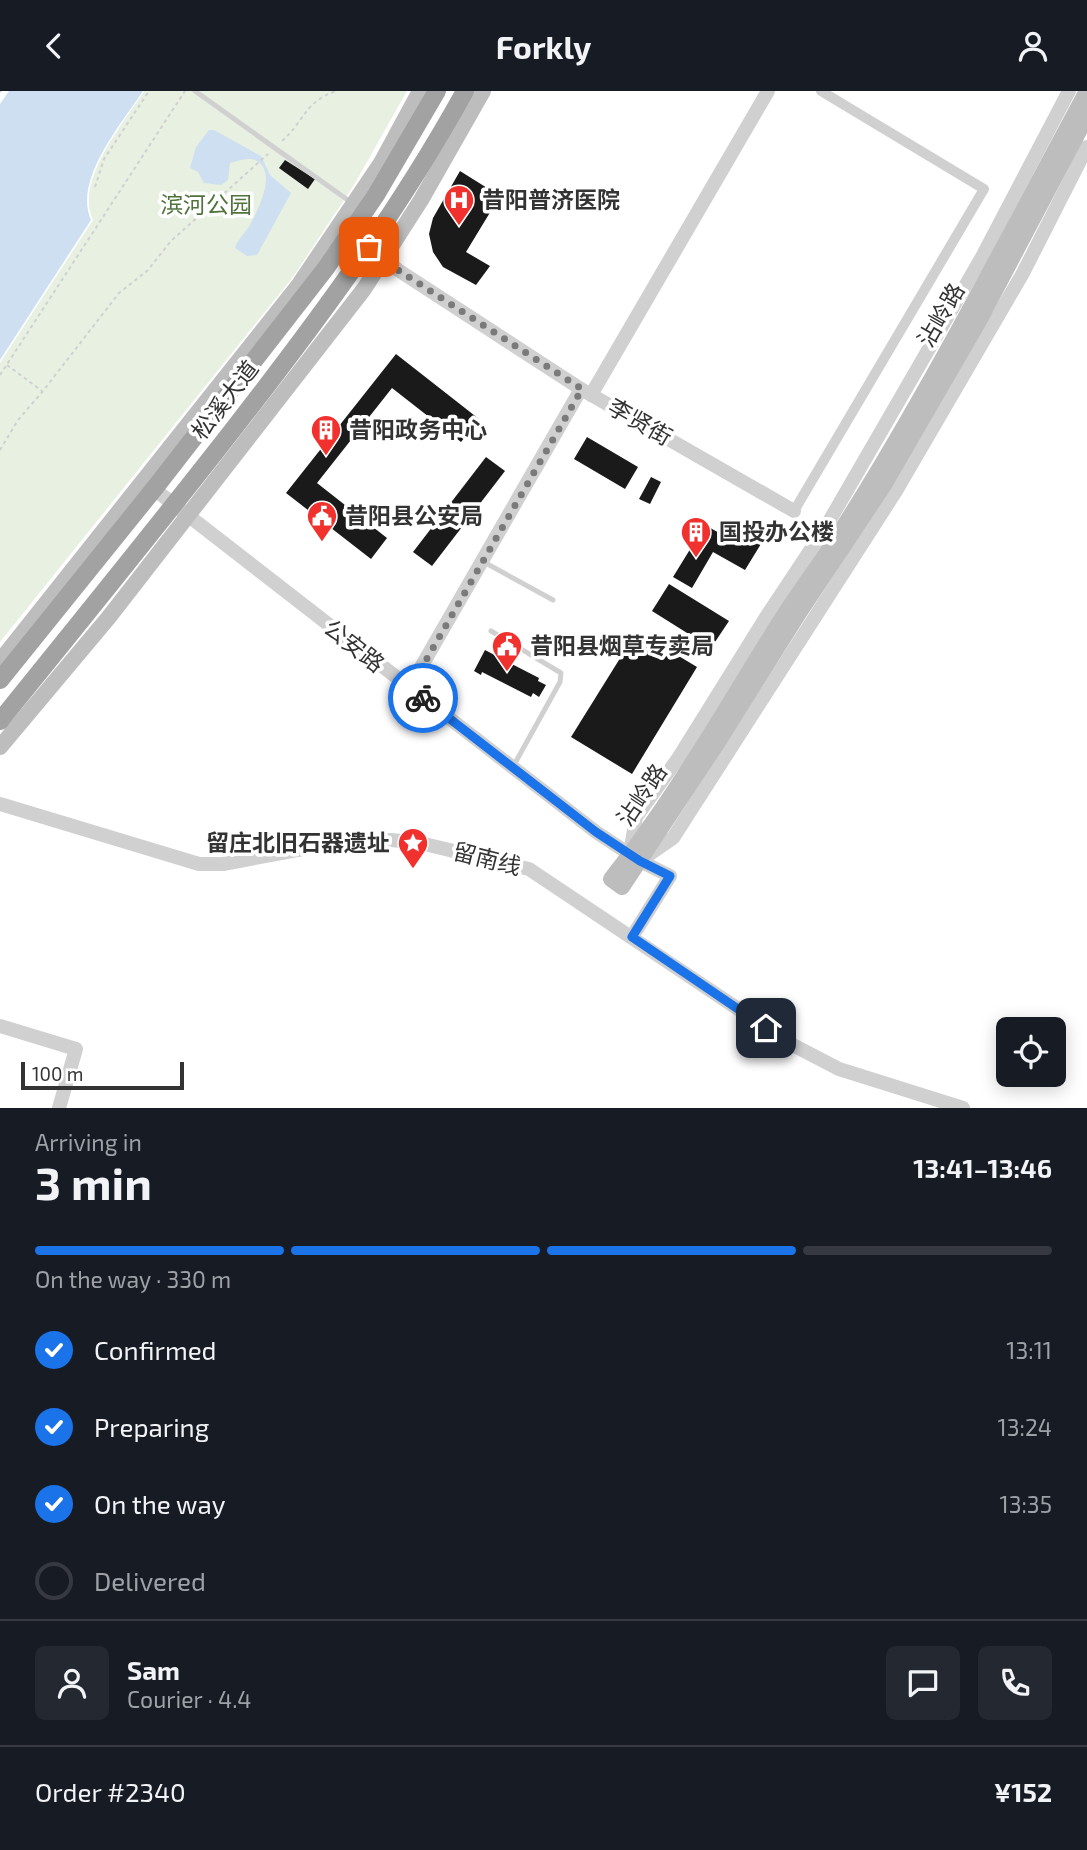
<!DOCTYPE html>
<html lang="en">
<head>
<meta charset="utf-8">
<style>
  :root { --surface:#171b24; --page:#242831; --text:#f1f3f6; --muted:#9ea1a6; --line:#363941; --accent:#1a73e8 }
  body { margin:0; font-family:"Exo 2","Noto Sans SC",sans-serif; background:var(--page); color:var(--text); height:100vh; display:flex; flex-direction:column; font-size:26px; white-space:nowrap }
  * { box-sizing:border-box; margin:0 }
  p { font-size:23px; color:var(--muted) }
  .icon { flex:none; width:38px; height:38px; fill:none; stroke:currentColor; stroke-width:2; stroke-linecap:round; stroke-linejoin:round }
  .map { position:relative; height:1017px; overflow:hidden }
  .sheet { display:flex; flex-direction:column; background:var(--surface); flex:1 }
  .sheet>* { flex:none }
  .fabs { position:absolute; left:996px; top:926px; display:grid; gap:14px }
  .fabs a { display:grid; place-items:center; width:70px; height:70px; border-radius:10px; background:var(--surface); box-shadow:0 4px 18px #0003; font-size:35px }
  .scale { position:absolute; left:21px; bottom:18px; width:163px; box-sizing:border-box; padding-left:7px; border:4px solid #333; border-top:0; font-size:19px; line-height:24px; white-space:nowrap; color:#333; -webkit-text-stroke:5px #fff; paint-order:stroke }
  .pin { position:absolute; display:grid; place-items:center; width:60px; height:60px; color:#fff; margin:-30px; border-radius:14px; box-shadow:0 4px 10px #0006 }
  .courier { position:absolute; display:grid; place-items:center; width:70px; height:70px; margin:-35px; border:5px solid #1a73e8; border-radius:50%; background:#fff; color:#222; box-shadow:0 2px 9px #0007 }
  .head em { font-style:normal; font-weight:700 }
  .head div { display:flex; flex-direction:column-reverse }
  .head { display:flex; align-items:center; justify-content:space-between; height:119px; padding:0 35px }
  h1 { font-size:46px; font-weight:700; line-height:52px }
  .bar { display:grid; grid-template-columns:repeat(4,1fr); gap:10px 7px; align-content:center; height:84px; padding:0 35px }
  .bar i { height:9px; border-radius:5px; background:var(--line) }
  .bar .on { background:var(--accent) }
  .bar p { grid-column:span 4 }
  .line { display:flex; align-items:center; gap:18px; padding:0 35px; border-top:2px solid var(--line) }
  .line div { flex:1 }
  .round { display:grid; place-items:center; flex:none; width:74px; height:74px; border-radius:10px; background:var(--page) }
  ol { padding:0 35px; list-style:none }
  li { display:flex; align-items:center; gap:21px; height:77px }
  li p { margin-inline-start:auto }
  li .icon { padding:7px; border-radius:50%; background:var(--accent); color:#fff; stroke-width:4 }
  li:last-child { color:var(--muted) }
  li i { width:38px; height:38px; border:4px solid var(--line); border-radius:50% }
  header { display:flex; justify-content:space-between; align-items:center; height:91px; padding:0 35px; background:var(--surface); font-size:32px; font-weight:700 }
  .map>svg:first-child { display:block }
</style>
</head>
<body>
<header><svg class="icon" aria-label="back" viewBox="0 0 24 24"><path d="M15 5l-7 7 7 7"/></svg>Forkly<svg class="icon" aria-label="person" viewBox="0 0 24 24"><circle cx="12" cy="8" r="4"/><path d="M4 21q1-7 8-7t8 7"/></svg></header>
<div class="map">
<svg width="1087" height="1017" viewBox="0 0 1087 1017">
  <rect width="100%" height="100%" fill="#fff"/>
  <!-- green -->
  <path fill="#e7f0e1" d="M 144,0 L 407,0 L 354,94 L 293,186 L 0,551 L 0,272 L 93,129 C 74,90 124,32 144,0 Z"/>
  <!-- water -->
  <g fill="#cddff0">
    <path d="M 9,0 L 143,0 C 122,32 73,89 91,129 L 0,269 L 0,13 Z"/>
    <path d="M 209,39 L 214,39 L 261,65 L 270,84 L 291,102 L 257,164 L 247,165 L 235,157 C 238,148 245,142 250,134 C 258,119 274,88 261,73 C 252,64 240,69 230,72 L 228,89 L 221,94 L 204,92 L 198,81 L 190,77 L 196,56 Z"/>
  </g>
  <!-- building -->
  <g fill="#1a1a1a">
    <path d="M 285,69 L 315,88 L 308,98 L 279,77 Z"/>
    <path d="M 460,80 L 500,105 L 466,161 L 490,175 L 476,194 L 443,176 L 433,161 L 429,143 L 433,127 Z"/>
    <path d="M 396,263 L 479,328 L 461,351 L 392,297 L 317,392 L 387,447 L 371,468 L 286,402 Z"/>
    <path d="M 587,346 L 638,376 L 625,398 L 574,368 Z"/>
    <path d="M 486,366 L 505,380 L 432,475 L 413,461 Z"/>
    <path d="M 651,386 L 661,391 L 650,413 L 639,408 Z"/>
    <path d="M 705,434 L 739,453 L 754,441 L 764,448 L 745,479 L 713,461 L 692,497 L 673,486 Z"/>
    <path d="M 669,493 L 729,530 L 711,557 L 652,520 Z"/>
    <path d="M 637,540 L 697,576 L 632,683 L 571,646 Z"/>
    <path d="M 485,559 L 539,587 L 538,590 L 546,594 L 539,606 L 533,602 L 531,606 L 482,581 L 481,584 L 474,580 Z"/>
  </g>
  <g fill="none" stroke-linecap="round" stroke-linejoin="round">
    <!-- path -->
    <g stroke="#d0d0d0" stroke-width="2" stroke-dasharray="3.5 3.5" stroke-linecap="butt">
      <path d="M 0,1 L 1,0"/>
      <path d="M 282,50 C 304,31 304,11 336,0"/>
      <path d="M 95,96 L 104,68 L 149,0"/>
      <path d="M 7,274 L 42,300"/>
      <path d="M 0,284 L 185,0"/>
      <path d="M 0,359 L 18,329 L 43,300 L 119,202 L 147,180 L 171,150 L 268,63"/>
    </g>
    <!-- service -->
    <g stroke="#d0d0d0" stroke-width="5">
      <path d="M 195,0 L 352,112"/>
      <path d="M 482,470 L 553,509"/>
      <path d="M 491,540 L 561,582 L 560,591 L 514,674"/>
    </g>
    <!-- minor -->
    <path stroke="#d0d0d0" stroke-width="10" d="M 794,420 L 984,98 L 821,0"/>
    <!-- tertiary -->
    <g stroke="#d0d0d0" stroke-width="14">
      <path d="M 350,142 L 398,179 L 581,298 L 794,420"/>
      <path d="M 591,304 L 768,0"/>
      <path d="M 154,398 L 596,741 L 640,770 L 670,785 L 632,846"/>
      <path d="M 409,597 L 581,298"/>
      <path d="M 0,713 L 199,773 L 223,773 L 346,750 L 390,749 L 416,751 L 529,778 L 789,952 L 839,978 L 963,1017"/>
      <path d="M 630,763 L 636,726 L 679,666 L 768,523 L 827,434 L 982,166 L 1069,0"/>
      <path d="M 641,769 L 673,747 L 896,400 L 1023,182 L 1087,56"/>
      <path d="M 0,935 L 76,958 L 59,1017"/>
    </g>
    <!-- secondary -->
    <g stroke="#bdbdbd" stroke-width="16">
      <path d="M 1087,0 C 1008,146 933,294 844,435 C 821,472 794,507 771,545 C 720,627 671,712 611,788 L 622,796 L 718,651 L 799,522 L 884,394 L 979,230 L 1087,25"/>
      <path d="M 0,570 L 298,195 L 381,72 L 420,0"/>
      <path d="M 0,656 L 109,526 L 364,198 L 421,109 L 483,0"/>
    </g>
    <!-- trunk -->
    <g stroke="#a2a2a2" stroke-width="18">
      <path d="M 0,589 L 154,398 L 326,177 L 376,104 L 437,0"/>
      <path d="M 0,630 C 79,532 158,435 235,336 C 319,228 399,120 465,0"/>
    </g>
  </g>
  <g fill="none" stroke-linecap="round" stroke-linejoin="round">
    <!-- done -->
    <path stroke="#7a7a7a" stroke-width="7" stroke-dasharray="0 12.6" d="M 369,156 L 398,179 L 582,298 L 410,597 L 423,607"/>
    <!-- route -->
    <path stroke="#1a73e8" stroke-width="9" d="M 423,607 L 596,741 L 640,770 L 670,785 L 632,846 L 766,937"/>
  </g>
  <!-- icons -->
  <defs>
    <g id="hospital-pin" transform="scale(1.575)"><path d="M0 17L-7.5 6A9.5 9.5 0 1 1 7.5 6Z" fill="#f0312e" stroke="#fff"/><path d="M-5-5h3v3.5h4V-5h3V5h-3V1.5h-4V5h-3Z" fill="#fff"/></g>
    <g id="building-pin" transform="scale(1.575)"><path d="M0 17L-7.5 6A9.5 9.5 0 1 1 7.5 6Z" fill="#f0312e" stroke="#fff"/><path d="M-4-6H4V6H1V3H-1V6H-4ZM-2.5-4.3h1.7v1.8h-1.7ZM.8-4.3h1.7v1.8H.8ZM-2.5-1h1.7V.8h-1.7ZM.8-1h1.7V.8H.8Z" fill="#fff"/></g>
    <g id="civic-pin" transform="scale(1.575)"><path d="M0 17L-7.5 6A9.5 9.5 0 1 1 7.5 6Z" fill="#f0312e" stroke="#fff"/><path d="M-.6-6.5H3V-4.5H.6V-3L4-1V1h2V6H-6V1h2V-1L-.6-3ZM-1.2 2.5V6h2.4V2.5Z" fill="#fff"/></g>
    <g id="sight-pin" transform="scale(1.575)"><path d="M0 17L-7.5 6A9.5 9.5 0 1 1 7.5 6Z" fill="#f0312e" stroke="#fff"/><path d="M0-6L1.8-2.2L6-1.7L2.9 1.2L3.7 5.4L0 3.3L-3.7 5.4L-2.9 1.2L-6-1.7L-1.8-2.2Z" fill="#fff"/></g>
  </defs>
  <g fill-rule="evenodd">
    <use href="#hospital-pin" x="459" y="109"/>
    <use href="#building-pin" x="326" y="339"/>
    <use href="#civic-pin" x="322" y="425"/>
    <use href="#building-pin" x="696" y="441"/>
    <use href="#civic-pin" x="507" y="555"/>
    <use href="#sight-pin" x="413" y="752"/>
  </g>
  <g text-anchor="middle" stroke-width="7" stroke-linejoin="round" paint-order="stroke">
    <!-- poi labels -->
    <g font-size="23" font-weight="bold" fill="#333" stroke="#fff" text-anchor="start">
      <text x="482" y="117">昔阳普济医院</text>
      <text x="349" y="347">昔阳政务中心</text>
      <text x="345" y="433">昔阳县公安局</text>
      <text x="719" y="449">国投办公楼</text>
      <text x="530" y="563">昔阳县烟草专卖局</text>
      <text x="390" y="760" text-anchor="end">留庄北旧石器遗址</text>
    </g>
    <!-- park labels -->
    <g font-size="23" fill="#50723c" stroke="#fff">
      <text x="206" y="122">滨河公园</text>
    </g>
    <!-- street labels -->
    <g font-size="23" fill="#333" stroke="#fff">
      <text transform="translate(941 224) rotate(-60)" y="8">沾岭路</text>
      <text transform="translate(225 309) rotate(-52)" y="8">松溪大道</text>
      <text transform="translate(640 331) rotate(30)" y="8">李贤街</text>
      <text transform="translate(354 555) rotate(38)" y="8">公安路</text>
      <text transform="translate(642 704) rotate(-56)" y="8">沾岭路</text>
      <text transform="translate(487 768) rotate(14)" y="8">留南线</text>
    </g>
  </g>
</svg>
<div class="fabs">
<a><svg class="icon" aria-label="locate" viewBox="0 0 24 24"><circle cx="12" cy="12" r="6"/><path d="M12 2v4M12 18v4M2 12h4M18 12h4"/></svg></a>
</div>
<div class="scale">100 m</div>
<div class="pin" style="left:369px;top:156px;background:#ea580c"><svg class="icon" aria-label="bag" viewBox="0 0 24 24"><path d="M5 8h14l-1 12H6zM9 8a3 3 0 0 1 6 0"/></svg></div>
<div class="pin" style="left:766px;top:937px;background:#1f2937"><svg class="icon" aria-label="home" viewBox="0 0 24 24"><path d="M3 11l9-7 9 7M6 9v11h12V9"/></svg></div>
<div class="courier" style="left:423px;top:607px"><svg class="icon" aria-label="bike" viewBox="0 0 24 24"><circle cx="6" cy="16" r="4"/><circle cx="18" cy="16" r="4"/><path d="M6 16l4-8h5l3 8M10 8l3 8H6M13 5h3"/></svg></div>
</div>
<section class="sheet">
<div class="head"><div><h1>3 min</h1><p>Arriving in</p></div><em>13:41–13:46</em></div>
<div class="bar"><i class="on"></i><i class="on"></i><i class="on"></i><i></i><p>On the way · 330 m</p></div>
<ol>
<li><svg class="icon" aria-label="check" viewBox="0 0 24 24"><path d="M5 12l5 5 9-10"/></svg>Confirmed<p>13:11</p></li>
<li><svg class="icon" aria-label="check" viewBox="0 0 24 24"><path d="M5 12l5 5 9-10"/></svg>Preparing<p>13:24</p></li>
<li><svg class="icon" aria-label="check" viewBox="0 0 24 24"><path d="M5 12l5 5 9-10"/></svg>On the way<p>13:35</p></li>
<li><i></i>Delivered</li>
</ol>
<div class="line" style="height:126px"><a class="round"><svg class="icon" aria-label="person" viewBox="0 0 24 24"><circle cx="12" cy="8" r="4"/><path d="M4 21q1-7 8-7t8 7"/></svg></a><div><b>Sam</b><p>Courier · 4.4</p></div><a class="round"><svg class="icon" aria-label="chat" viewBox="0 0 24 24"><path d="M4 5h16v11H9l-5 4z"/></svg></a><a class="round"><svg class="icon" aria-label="phone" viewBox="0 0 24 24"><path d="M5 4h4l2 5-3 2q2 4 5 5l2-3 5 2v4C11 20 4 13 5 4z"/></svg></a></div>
<div class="line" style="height:91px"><div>Order #2340</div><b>¥152</b></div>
</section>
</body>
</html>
